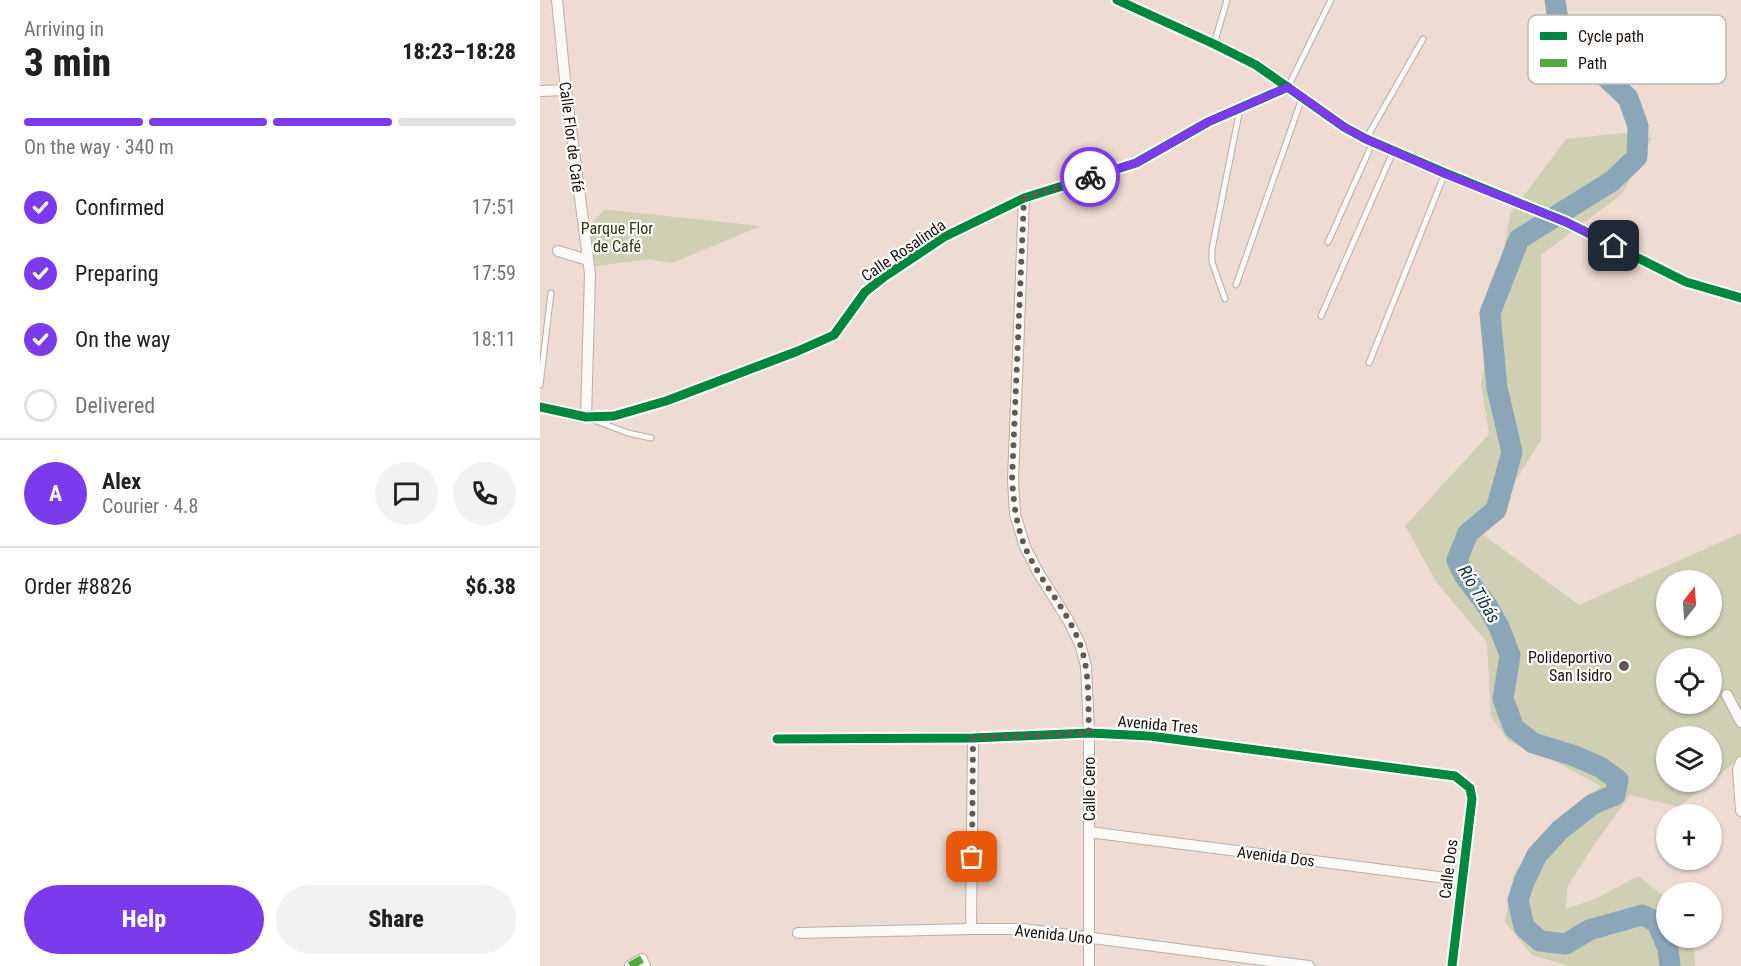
<!DOCTYPE html>
<html lang="en">
<head>
<meta charset="utf-8">
<style>
  :root { --surface:#fff; --page:#f2f2f2; --text:#202124; --muted:#757577; --line:#e0e0e0; --accent:#7c3aed }
  body { margin:0; font-family:"Roboto Condensed",sans-serif; background:var(--page); color:var(--text); height:100vh; display:flex; flex-direction:column; font-size:22px; white-space:nowrap }
  * { box-sizing:border-box; margin:0 }
  p { font-size:20px; color:var(--muted) }
  .icon { flex:none; width:33px; height:33px; fill:none; stroke:currentColor; stroke-width:2; stroke-linecap:round; stroke-linejoin:round }
  .map { position:relative; flex:1; overflow:hidden }
  .details { display:flex; flex-direction:column; background:var(--surface); width:540px }
  .details>* { flex:none }
  .needle { width:39px; rotate:17deg }
  .buttons { position:absolute; left:1116px; top:570px; display:grid; gap:12px }
  .buttons a { display:grid; place-items:center; width:66px; height:66px; border-radius:50%; background:var(--surface); box-shadow:0 2px 4px #0004; font-size:30px }
  .pin { position:absolute; display:grid; place-items:center; width:51px; height:51px; color:#fff; margin:-26px; border-radius:12px; box-shadow:0 3px 9px #0006 }
  .courier { position:absolute; display:grid; place-items:center; width:60px; height:60px; margin:-30px; border:4px solid #7c3aed; border-radius:50%; background:#fff; color:#222; box-shadow:0 2px 8px #0007 }
  .overview em { font-style:normal; font-weight:800 }
  .overview div { display:flex; flex-direction:column-reverse }
  .overview { display:flex; align-items:center; justify-content:space-between; height:102px; padding:0 24px }
  h1 { font-size:39px; font-weight:800; line-height:45px }
  .bar { display:grid; grid-template-columns:repeat(4,1fr); gap:9px 6px; align-content:center; height:72px; padding:0 24px }
  .bar i { height:8px; border-radius:4px; background:var(--line) }
  .bar .active { background:var(--accent) }
  .bar p { grid-column:span 4 }
  .line { display:flex; align-items:center; gap:15px; padding:0 24px; border-top:2px solid var(--line) }
  .line div { flex:1 }
  .round { display:grid; place-items:center; flex:none; width:63px; height:63px; border-radius:32px; background:var(--page) }
  ol { padding:0 24px; list-style:none }
  li { display:flex; align-items:center; gap:18px; height:66px }
  li p { margin-inline-start:auto }
  li .icon { padding:6px; border-radius:50%; background:var(--accent); color:#fff; stroke-width:4 }
  li:last-child { color:var(--muted) }
  li i { width:33px; height:33px; border:3px solid var(--line); border-radius:50% }
  .cta { display:flex; gap:12px; margin-top:auto; padding:12px 24px }
  .cta a { flex:1; height:69px; border-radius:36px; background:var(--accent); color:#fff; font-size:24px; font-weight:800; line-height:69px; text-align:center }
  .cta a+a { background:var(--page); color:var(--text) }
  main { display:flex; flex:1; min-height:0 }
  .map>svg:first-child { display:block }
</style>
</head>
<body>
<main>
<section class="details">
<div class="overview"><div><h1>3 min</h1><p>Arriving in</p></div><em>18:23–18:28</em></div>
<div class="bar"><i class="active"></i><i class="active"></i><i class="active"></i><i></i><p>On the way · 340 m</p></div>
<ol>
<li><svg class="icon" aria-label="check" viewBox="0 0 24 24"><path d="M5 12l5 5 9-10"/></svg>Confirmed<p>17:51</p></li>
<li><svg class="icon" aria-label="check" viewBox="0 0 24 24"><path d="M5 12l5 5 9-10"/></svg>Preparing<p>17:59</p></li>
<li><svg class="icon" aria-label="check" viewBox="0 0 24 24"><path d="M5 12l5 5 9-10"/></svg>On the way<p>18:11</p></li>
<li><i></i>Delivered</li>
</ol>
<div class="line" style="height:108px"><b class="round" style="background:var(--accent);color:#fff">A</b><div><b>Alex</b><p>Courier · 4.8</p></div><a class="round"><svg class="icon" aria-label="chat" viewBox="0 0 24 24"><path d="M4 5h16v11H9l-5 4z"/></svg></a><a class="round"><svg class="icon" aria-label="phone" viewBox="0 0 24 24"><path d="M5 4h4l2 5-3 2q2 4 5 5l2-3 5 2v4C11 20 4 13 5 4z"/></svg></a></div>
<div class="line" style="height:78px"><div>Order #8826</div><b>$6.38</b></div>
<div class="cta"><a>Help</a><a>Share</a></div>
</section>
<div class="map">
<svg width="1201" height="966" viewBox="0 0 1201 966">
  <rect width="100%" height="100%" fill="#eedbd2"/>
  <!-- green -->
  <g fill="#cecfb3" fill-rule="evenodd">
    <path d="M 1083,133 L 1112,138 L 1082,194 L 1001,255 L 1001,440 L 942,534 L 1039,605 L 1201,533 L 1201,757 L 1172,781 L 1172,736 L 1126,736 L 1126,782 L 1170,782 L 1139,807 L 1090,795 L 1054,845 L 1027,887 L 1026,909 L 1057,898 L 1098,876 L 1126,898 L 1126,938 L 1153,938 L 1155,966 L 1029,966 L 992,955 L 965,922 L 974,873 L 1013,824 L 1061,786 L 1007,757 L 968,741 L 951,716 L 947,642 L 897,583 L 865,526 L 949,434 L 941,384 L 970,214 L 1026,139 ZM 1126,580 L 1172,580 L 1172,626 L 1126,626 ZM 1126,658 L 1172,658 L 1172,704 L 1126,704 Z"/>
    <path d="M 64,210 L 69,210 L 221,226 L 132,263 L 109,259 L 55,266 L 49,226 Z"/>
  </g>
  <g fill="none" stroke-linecap="round" stroke-linejoin="round">
    <!-- river -->
    <path stroke="#8ba6b9" stroke-width="21" d="M 1015,0 L 1018,20 L 1040,53 L 1088,98 L 1098,126 L 1097,157 L 1072,181 L 979,239 L 950,313 L 957,388 L 972,452 L 956,510 L 928,533 L 917,560 L 924,575 L 948,607 L 959,627 L 970,655 L 963,699 L 974,728 L 993,743 L 1032,755 L 1060,767 L 1078,780 L 1075,795 L 1053,804 L 1020,830 L 997,855 L 984,882 L 978,900 L 984,927 L 1000,941 L 1026,944 L 1049,930 L 1102,915 L 1117,922 L 1128,949 L 1130,966"/>
    <!-- service casing -->
    <g stroke="#bbada5" stroke-width="7">
      <g id="service">
        <path d="M 674,44 L 687,0"/>
        <path d="M 748,87 L 791,0"/>
        <path d="M 826,139 L 883,39"/>
        <path d="M 788,242 L 833,142"/>
        <path d="M 696,285 L 762,98"/>
        <path d="M 685,299 L 672,262 L 672,249 L 700,109"/>
        <path d="M 781,316 L 853,152"/>
        <path d="M 829,363 L 905,173"/>
        <path d="M 0,385 L 11,293"/>
        <path d="M 51,419 L 88,433 L 111,438"/>
      </g>
    </g>
    <!-- minor casing -->
    <g stroke="#bbada5" stroke-width="12">
      <g id="minor">
        <path d="M 17,0 L 26,90 L 50,274 L 46,417"/>
        <path d="M 577,0 L 674,44 L 716,65 L 804,127 L 826,139 L 905,173 L 1026,222 L 1146,282 L 1201,298"/>
        <path d="M 1,91 L 26,90"/>
        <path d="M 484,198 L 473,480 L 475,514 L 485,547 L 498,572 L 528,620 L 540,644 L 546,666 L 549,733 L 549,966"/>
        <path d="M 18,251 L 48,260"/>
        <path d="M 0,407 L 46,417 L 74,416 L 126,401 L 258,351 L 294,335 L 325,292 L 344,277 L 404,237 L 484,198 L 596,163 L 668,122 L 748,87"/>
        <path d="M 1187,695 L 1201,722"/>
        <path d="M 237,739 L 433,738 L 549,733 L 610,736 L 915,776 L 930,788 L 932,799 L 912,966"/>
        <path d="M 1201,762 L 1198,769 L 1201,811"/>
        <path d="M 549,832 L 922,880"/>
        <path d="M 431,929 L 433,738"/>
        <path d="M 258,933 L 431,929 L 483,929 L 769,966"/>
        <path d="M 90,966 L 102,959 L 105,966"/>
      </g>
    </g>
    <!-- service -->
    <use href="#service" stroke="#fcfaf8" stroke-width="5"/>
    <!-- minor -->
    <use href="#minor" stroke="#fcfaf8" stroke-width="10"/>
    <!-- quiet -->
    <path stroke="#52a841" stroke-width="8" stroke-dasharray="15 8" stroke-linecap="butt" d="M 90,966 L 102,959"/>
    <!-- cycleway casing -->
    <g stroke="#fff" stroke-width="13">
      <g id="cycleway">
        <path d="M 577,0 L 674,44 L 716,65 L 804,127 L 826,139 L 905,173 L 1026,222 L 1146,282 L 1201,298"/>
        <path d="M 0,407 L 46,417 L 74,416 L 126,401 L 258,351 L 294,335 L 325,292 L 344,277 L 404,237 L 484,198 L 596,163 L 668,122 L 748,87"/>
        <path d="M 237,739 L 433,738 L 549,733 L 610,736 L 915,776 L 930,788 L 932,799 L 912,966"/>
      </g>
    </g>
    <!-- cycleway -->
    <use href="#cycleway" stroke="#00873e" stroke-width="9"/>
  </g>
  <g fill="none" stroke-linecap="round" stroke-linejoin="round">
    <!-- done -->
    <path stroke="#665851" stroke-width="6" stroke-dasharray="0 10.8" d="M 432,857 L 433,738 L 549,733 C 548,705 550,674 541,647 C 529,611 500,582 485,547 C 476,525 474,503 472,480 L 484,198 L 550,177"/>
    <!-- route -->
    <path stroke="#7c3aed" stroke-width="8" d="M 550,177 L 596,163 L 668,122 L 748,87 L 804,127 L 826,139 L 905,174 L 1026,222 L 1074,246"/>
  </g>
  <!-- markers -->
  <circle fill="#665851" stroke="#fff" stroke-width="2" cx="1084" cy="666" r="6"/>
  <g text-anchor="middle" stroke-width="4.5" stroke-linejoin="round" paint-order="stroke">
    <!-- street labels -->
    <g font-size="16" fill="#1c110b" stroke="#fff">
      <text transform="translate(32 137) rotate(83)" y="6">Calle Flor de Café</text>
      <text transform="translate(363 250) rotate(-34)" y="6">Calle Rosalinda</text>
      <text transform="translate(618 724) rotate(5)" y="6">Avenida Tres</text>
      <text transform="translate(549 789) rotate(-90)" y="6">Calle Cero</text>
      <text transform="translate(736 856) rotate(7)" y="6">Avenida Dos</text>
      <text transform="translate(908 869) rotate(-83)" y="6">Calle Dos</text>
      <text transform="translate(514 934) rotate(6)" y="6">Avenida Uno</text>
    </g>
    <!-- park labels -->
    <g font-size="16" fill="#293a04" stroke="#fff">
      <text x="77" y="234">Parque Flor<tspan x="77" dy="18">de Café</tspan></text>
    </g>
    <!-- poi labels -->
    <g font-size="16" fill="#1c110b" stroke="#fff" text-anchor="end">
      <text x="1072" y="663">Polideportivo<tspan x="1072" dy="18">San Isidro</tspan></text>
    </g>
    <!-- water labels -->
    <g font-size="18" font-style="italic" fill="#0e354c" stroke="#fff">
      <text transform="translate(939 594) rotate(59)" y="6">Río Tibás</text>
    </g>
  </g>
  <!-- legend -->
  <rect x="988" y="15" width="198" height="69" rx="9" fill="#fff" stroke="#bbb8b6" stroke-width="1.5"/>
  <rect x="1000" y="32" width="27" height="8" fill="#00873e"/>
  <rect x="1000" y="59" width="27" height="8" fill="#52a841"/>
  <g font-size="16" fill="#1c110b">
    <text x="1038" y="42">Cycle path</text>
    <text x="1038" y="69">Path</text>
  </g>
</svg>
<div class="buttons">
<a><svg class="needle" viewBox="-14 -14 28 28"><path d="M0-13l5 13h-10z" fill="#e53935"/><path d="M0 13l5-13h-10z" fill="#757577"/></svg></a>
<a><svg class="icon" aria-label="locate" viewBox="0 0 24 24"><circle cx="12" cy="12" r="6"/><path d="M12 2v4M12 18v4M2 12h4M18 12h4"/></svg></a>
<a><svg class="icon" aria-label="layers" viewBox="0 0 24 24"><path d="M12 4l9 5-9 5-9-5zM3 14l9 5 9-5"/></svg></a>
<a>+</a>
<a>−</a>
</div>
<div class="pin" style="left:432px;top:857px;background:#ea580c"><svg class="icon" aria-label="bag" viewBox="0 0 24 24"><path d="M5 8h14l-1 12H6zM9 8a3 3 0 0 1 6 0"/></svg></div>
<div class="pin" style="left:1074px;top:246px;background:#1f2937"><svg class="icon" aria-label="home" viewBox="0 0 24 24"><path d="M3 11l9-7 9 7M6 9v11h12V9"/></svg></div>
<div class="courier" style="left:550px;top:177px"><svg class="icon" aria-label="bike" viewBox="0 0 24 24"><circle cx="6" cy="16" r="4"/><circle cx="18" cy="16" r="4"/><path d="M6 16l4-8h5l3 8M10 8l3 8H6M13 5h3"/></svg></div>
</div>
</main>
</body>
</html>
